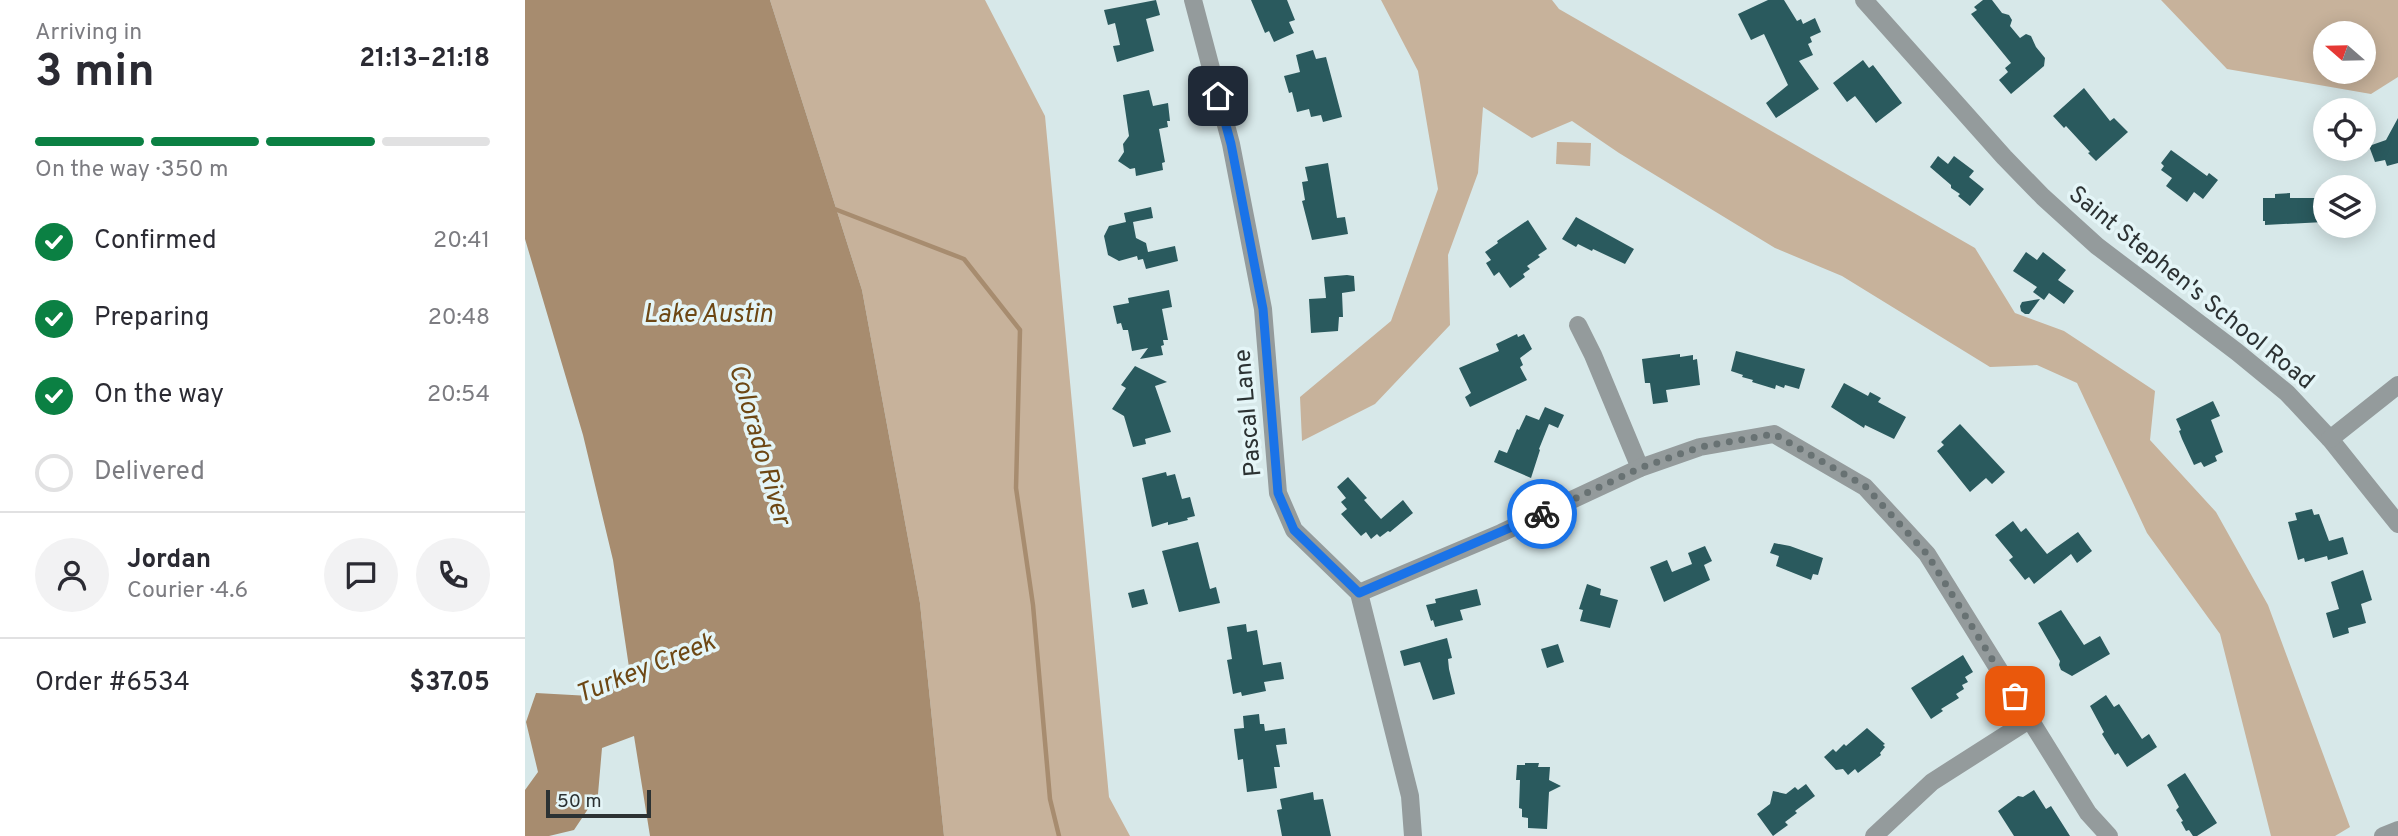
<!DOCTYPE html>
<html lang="en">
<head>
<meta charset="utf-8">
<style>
  :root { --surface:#fff; --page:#f2f2f3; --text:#2b2b33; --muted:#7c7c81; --line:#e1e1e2; --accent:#0b8043 }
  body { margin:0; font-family:Overpass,sans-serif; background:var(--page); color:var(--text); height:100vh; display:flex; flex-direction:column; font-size:26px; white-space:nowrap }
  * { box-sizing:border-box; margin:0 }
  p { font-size:23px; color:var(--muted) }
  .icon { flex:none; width:38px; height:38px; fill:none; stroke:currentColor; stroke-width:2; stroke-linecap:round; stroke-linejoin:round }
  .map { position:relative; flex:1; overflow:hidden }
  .side { display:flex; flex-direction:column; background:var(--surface); width:525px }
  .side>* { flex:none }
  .needle { width:46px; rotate:290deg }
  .controls { position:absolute; left:1788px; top:21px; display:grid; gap:14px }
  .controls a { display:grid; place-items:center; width:63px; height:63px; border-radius:50%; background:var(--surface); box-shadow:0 4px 18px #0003; font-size:35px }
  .scale { position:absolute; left:21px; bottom:18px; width:105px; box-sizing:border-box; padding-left:7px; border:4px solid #2c3233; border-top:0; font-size:19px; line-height:24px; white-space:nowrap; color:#2c3233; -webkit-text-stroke:5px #e4f5f7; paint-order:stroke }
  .pin { position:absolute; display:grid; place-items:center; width:60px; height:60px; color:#fff; margin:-30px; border-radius:14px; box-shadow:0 4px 10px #0006 }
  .courier { position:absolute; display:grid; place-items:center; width:70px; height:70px; margin:-35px; border:5px solid #1a73e8; border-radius:50%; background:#fff; color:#222; box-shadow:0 2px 9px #0007 }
  .head em { font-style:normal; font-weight:700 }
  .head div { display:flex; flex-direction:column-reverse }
  .head { display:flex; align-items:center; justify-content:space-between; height:119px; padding:0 35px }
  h1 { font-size:46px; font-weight:700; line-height:52px }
  .bar { display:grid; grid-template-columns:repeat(4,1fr); gap:10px 7px; align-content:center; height:84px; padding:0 35px }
  .bar i { height:9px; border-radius:5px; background:var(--line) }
  .bar .on { background:var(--accent) }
  .bar p { grid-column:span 4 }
  .line { display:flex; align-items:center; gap:18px; padding:0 35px; border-top:2px solid var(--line) }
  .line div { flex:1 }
  .round { display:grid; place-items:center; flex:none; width:74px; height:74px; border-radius:37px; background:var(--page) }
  ol { padding:0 35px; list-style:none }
  li { display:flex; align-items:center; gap:21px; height:77px }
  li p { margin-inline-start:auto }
  li .icon { padding:7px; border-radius:50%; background:var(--accent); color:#fff; stroke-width:4 }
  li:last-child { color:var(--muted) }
  li i { width:38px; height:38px; border:4px solid var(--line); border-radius:50% }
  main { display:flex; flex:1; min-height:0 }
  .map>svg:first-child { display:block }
</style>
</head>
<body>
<main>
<section class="side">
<div class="head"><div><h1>3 min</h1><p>Arriving in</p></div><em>21:13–21:18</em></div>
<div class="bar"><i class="on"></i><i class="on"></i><i class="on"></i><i></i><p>On the way · 350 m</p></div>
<ol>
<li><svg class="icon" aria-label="check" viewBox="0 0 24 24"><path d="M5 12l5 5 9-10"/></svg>Confirmed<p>20:41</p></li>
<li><svg class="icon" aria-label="check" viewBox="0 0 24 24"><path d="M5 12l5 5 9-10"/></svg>Preparing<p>20:48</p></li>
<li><svg class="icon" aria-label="check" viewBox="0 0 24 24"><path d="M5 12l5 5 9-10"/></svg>On the way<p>20:54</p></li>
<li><i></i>Delivered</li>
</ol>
<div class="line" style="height:126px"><a class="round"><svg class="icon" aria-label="person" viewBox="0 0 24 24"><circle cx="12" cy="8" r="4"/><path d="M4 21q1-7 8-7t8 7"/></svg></a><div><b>Jordan</b><p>Courier · 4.6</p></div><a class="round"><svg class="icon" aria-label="chat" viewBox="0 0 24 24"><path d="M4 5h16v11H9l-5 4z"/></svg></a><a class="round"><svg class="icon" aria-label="phone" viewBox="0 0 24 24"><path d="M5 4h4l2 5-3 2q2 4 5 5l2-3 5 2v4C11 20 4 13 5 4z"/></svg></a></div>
<div class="line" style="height:91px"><div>Order #6534</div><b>$37.05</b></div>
</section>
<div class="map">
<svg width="1873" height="836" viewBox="0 0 1873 836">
  <rect width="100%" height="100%" fill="#d7e8e9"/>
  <!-- green -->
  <g fill="#c7b29b" fill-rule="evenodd">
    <path d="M 245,0 L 460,0 L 520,116 L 584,797 L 605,836 L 419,836 L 395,603 L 337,290 Z"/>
    <path d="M 856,0 L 1027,0 L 1034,9 L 1450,248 L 1490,313 L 1539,331 L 1630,391 L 1625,440 L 1691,512 L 1743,605 L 1825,827 L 1810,836 L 1746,836 L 1695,634 L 1622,533 L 1552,383 L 1512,365 L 1465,367 L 1317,276 L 1250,248 L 1094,153 L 1047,121 L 1007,138 L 958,107 L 953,173 L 923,255 L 925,325 L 850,404 L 777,441 L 775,397 L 866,321 L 913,189 L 893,71 Z"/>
    <path d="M 1636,0 L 1873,0 L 1873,77 L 1846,94 L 1702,69 ZM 1839,33 L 1839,72 L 1801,72 L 1801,33 Z"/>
    <path d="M 1032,142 L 1066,143 L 1065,166 L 1031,164 Z"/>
  </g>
  <!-- water -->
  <path fill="#a78c6f" d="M 0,0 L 245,0 L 337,290 L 395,603 L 419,836 L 125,836 L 109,736 L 77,748 L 73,794 L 49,830 L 24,836 L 0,836 L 0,790 L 13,772 L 1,722 L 11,693 L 65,696 L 105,674 L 88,560 L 58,435 L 0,239 Z"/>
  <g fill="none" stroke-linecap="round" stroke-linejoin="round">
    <!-- stream -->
    <path stroke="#a78c6f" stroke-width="4.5" d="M 307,208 L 439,259 L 495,330 L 491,488 L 508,605 L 525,799 L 534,836"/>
  </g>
  <!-- building -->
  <g fill="#2a5a5e">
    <path d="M 631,0 L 635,15 L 621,19 L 629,51 L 592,62 L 588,46 L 595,45 L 590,23 L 583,25 L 579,10 Z"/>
    <path d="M 726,0 L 762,0 L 770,20 L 764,22 L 769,33 L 749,42 L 744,31 L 740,33 Z"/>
    <path d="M 1243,0 L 1259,0 L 1272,21 L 1276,19 L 1278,24 L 1290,18 L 1296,32 L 1285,37 L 1287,42 L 1283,44 L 1288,55 L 1274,61 L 1294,89 L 1251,118 L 1241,103 L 1263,85 L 1239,34 L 1226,40 L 1213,14 Z"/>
    <path d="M 1458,0 L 1467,0 L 1477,13 L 1484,15 L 1487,20 L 1485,26 L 1495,38 L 1501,34 L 1506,36 L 1511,47 L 1520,58 L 1519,66 L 1486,94 L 1474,80 L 1483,72 L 1480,68 L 1486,63 L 1446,14 L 1452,10 L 1449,7 Z"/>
    <path d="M 788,50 L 791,59 L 801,57 L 817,117 L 798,122 L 796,115 L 786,117 L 784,109 L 772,112 L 767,92 L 764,93 L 759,76 L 775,72 L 771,55 Z"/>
    <path d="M 1338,60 L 1344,68 L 1348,65 L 1377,103 L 1351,123 L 1330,96 L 1322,102 L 1308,83 Z"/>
    <path d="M 1559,88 L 1585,121 L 1589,118 L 1603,132 L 1571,161 L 1563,153 L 1565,152 L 1541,126 L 1539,128 L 1528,116 Z"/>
    <path d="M 624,90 L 628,106 L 643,103 L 645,121 L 642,121 L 643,127 L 634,129 L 640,162 L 637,163 L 638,170 L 611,176 L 610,168 L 605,169 L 593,161 L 599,152 L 598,144 L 604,136 L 598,95 Z"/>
    <path d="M 1873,118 L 1873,163 L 1862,166 L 1860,160 L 1850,162 L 1844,146 L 1861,140 Z"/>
    <path d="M 1646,150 L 1682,176 L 1684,173 L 1693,180 L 1678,199 L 1669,192 L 1662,202 L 1641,186 L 1647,178 L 1636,170 L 1639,166 L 1636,163 Z"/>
    <path d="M 1413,156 L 1423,164 L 1429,156 L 1449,171 L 1444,177 L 1459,189 L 1445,206 L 1433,196 L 1435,194 L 1426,188 L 1426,185 L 1405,167 Z"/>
    <path d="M 803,163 L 812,218 L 820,217 L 823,234 L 787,240 L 777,201 L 780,200 L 777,182 L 783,181 L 780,167 Z"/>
    <path d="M 1765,193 L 1765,198 L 1798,198 L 1799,222 L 1740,225 L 1740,221 L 1738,221 L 1738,198 L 1750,198 L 1750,194 Z"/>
    <path d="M 626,207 L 628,218 L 608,222 L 611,238 L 621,243 L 623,252 L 650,246 L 653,261 L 621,269 L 618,259 L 613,260 L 612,256 L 594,261 L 583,255 L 579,236 L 584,226 L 601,222 L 599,213 Z"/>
    <path d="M 1051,217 L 1109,249 L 1100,264 L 1068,249 L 1067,251 L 1053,244 L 1051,247 L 1037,239 Z"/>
    <path d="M 1003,220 L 1022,249 L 1013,255 L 1015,257 L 1002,266 L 1005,269 L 998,274 L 1000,277 L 985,288 L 974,272 L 969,276 L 961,263 L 966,260 L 960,252 L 973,243 L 972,241 Z"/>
    <path d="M 1501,252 L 1512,260 L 1518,252 L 1541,270 L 1533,280 L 1549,291 L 1539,304 L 1524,293 L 1519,300 L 1508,292 L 1512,287 L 1488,271 Z"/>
    <path d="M 822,275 L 829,276 L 830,291 L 817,293 L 818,317 L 814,317 L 813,331 L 786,333 L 784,299 L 801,298 L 799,277 Z"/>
    <path d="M 644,290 L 647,307 L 637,309 L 643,340 L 638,340 L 639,345 L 636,346 L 638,355 L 615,359 L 623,348 L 607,351 L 603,330 L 598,330 L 596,323 L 592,324 L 588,306 L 604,303 L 603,298 Z"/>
    <path d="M 1515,299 L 1504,314 L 1500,314 L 1496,311 L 1495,306 L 1497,302 Z"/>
    <path d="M 992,334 L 993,337 L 999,334 L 1007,349 L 995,358 L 998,365 L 995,367 L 1002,380 L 945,407 L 940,397 L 946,393 L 934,368 L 974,351 L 971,344 Z"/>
    <path d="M 1211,351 L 1280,369 L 1274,389 L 1260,385 L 1259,388 L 1251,385 L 1250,389 L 1227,382 L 1228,380 L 1217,377 L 1218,375 L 1206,371 Z"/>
    <path d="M 1155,354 L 1155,357 L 1168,355 L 1168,360 L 1172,359 L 1175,385 L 1141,390 L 1143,402 L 1128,404 L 1125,383 L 1120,383 L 1117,359 Z"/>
    <path d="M 610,366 L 642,382 L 630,386 L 646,432 L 620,439 L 621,444 L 608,447 L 599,416 L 587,409 L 601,388 L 596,385 Z"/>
    <path d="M 1319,383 L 1343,396 L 1345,392 L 1356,398 L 1353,402 L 1381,417 L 1369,439 L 1340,425 L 1339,428 L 1306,407 Z"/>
    <path d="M 1688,401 L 1695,416 L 1686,420 L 1698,452 L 1690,456 L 1692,461 L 1679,467 L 1676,462 L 1669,465 L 1657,439 L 1654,431 L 1656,430 L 1651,419 Z"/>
    <path d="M 1020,407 L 1039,415 L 1033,428 L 1024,424 L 1014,449 L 1015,450 L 1006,478 L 969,462 L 974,450 L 982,453 L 992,429 L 994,430 L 1001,415 L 1014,420 Z"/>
    <path d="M 1435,424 L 1480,472 L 1467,484 L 1461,478 L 1445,492 L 1412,451 L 1419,445 L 1416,442 Z"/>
    <path d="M 641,472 L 642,476 L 650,474 L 657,499 L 665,497 L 670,516 L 662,518 L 663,520 L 643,525 L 643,522 L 627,527 L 617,478 Z"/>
    <path d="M 823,477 L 842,498 L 839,500 L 856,519 L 878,500 L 888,513 L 865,532 L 863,531 L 855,537 L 852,534 L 846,539 L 841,532 L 836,536 L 816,514 L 822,509 L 816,502 L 821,498 L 812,487 Z"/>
    <path d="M 1787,509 L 1789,515 L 1794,514 L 1804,541 L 1818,537 L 1823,554 L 1803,560 L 1802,556 L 1780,562 L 1779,558 L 1773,560 L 1763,522 L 1772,520 L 1770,513 Z"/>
    <path d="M 1488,521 L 1496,532 L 1501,528 L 1522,554 L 1553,532 L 1567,551 L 1552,563 L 1546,554 L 1509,584 L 1504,577 L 1500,580 L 1484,560 L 1488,557 L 1470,535 Z"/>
    <path d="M 673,542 L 685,589 L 691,587 L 695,603 L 654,612 L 637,551 Z"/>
    <path d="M 1249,543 L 1265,546 L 1298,558 L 1293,575 L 1288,574 L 1286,580 L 1251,566 L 1254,556 L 1245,553 Z"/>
    <path d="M 1180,546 L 1187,561 L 1179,565 L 1185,580 L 1139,602 L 1125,567 L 1142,560 L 1147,572 L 1167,564 L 1163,553 Z"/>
    <path d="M 1838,570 L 1847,600 L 1836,604 L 1841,623 L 1823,628 L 1824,633 L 1808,638 L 1801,613 L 1814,609 L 1806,582 Z"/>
    <path d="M 1062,584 L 1076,589 L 1075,595 L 1093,600 L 1085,628 L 1055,621 L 1058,610 L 1054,609 Z"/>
    <path d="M 619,589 L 623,604 L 607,608 L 603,593 Z"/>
    <path d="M 952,589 L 956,605 L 935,610 L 938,620 L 910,627 L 908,620 L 906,621 L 901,605 L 911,603 L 910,599 Z"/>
    <path d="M 1536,610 L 1559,645 L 1575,636 L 1585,654 L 1547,676 L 1536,670 L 1534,665 L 1535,661 L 1513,623 Z"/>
    <path d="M 721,624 L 722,632 L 732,630 L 738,665 L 756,662 L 759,679 L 739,682 L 741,691 L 717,696 L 716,692 L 708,694 L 702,660 L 707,659 L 702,627 Z"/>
    <path d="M 922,638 L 927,658 L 923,659 L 924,669 L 930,694 L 908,700 L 895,662 L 879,666 L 875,651 Z"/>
    <path d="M 1033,644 L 1039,662 L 1022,668 L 1016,649 Z"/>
    <path d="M 1438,655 L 1448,672 L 1440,677 L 1443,682 L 1437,685 L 1439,689 L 1431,694 L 1434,698 L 1416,709 L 1418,711 L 1406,719 L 1386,688 Z"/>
    <path d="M 1581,695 L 1589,707 L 1594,704 L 1617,739 L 1624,734 L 1632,747 L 1602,767 L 1593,753 L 1590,755 L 1577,734 L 1579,732 L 1565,706 Z"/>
    <path d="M 734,714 L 735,724 L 739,724 L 740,731 L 760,728 L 762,744 L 751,745 L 755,767 L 749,767 L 752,788 L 722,792 L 718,759 L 713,760 L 709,729 L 719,728 L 718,716 Z"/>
    <path d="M 1342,728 L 1360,744 L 1358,745 L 1360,747 L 1355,753 L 1356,755 L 1333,773 L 1330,769 L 1323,775 L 1318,769 L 1311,770 L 1299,757 L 1308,749 L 1311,752 L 1319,744 L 1321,746 Z"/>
    <path d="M 1000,763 L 1014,763 L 1013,767 L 1025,767 L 1024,780 L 1036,786 L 1024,792 L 1022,829 L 1003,828 L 1003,818 L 997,817 L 997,809 L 994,808 L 995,780 L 991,780 L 992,765 L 1000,765 Z"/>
    <path d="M 1660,773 L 1692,823 L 1672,836 L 1668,836 L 1664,830 L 1661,831 L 1656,822 L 1658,821 L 1651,810 L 1654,807 L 1642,785 Z"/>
    <path d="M 1281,784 L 1290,796 L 1270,811 L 1272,813 L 1260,822 L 1263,825 L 1248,836 L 1232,814 L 1245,804 L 1248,791 L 1261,794 L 1270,787 L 1273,790 Z"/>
    <path d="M 1509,790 L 1521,809 L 1526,806 L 1545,836 L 1489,836 L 1473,811 L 1493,796 L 1498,797 Z"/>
    <path d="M 788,792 L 789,800 L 798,799 L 806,836 L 757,836 L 752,810 L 757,809 L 755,799 Z"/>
  </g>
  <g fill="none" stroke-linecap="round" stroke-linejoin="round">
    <!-- minor -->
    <g stroke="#949b9c" stroke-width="18">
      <path d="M 668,0 L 706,144 L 738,309 L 753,493 L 769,530 L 834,593 L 885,796 L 888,836"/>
      <path d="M 1339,0 L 1479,157 L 1518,197 L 1572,246 L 1712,352 L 1762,393 L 1805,439 L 1873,524"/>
      <path d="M 1053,325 L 1068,355 L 1115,468"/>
      <path d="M 1805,439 L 1873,385"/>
      <path d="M 834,593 L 976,533 L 1115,468 L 1175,447 L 1249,434 L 1340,487 L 1402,554 L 1563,813 L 1584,836"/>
      <path d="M 1349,836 L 1407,782 L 1504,720"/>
      <path d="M 1858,836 L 1873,830"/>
    </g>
  </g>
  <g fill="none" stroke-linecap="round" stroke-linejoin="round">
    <!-- done -->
    <path stroke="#687273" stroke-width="7" stroke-dasharray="0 12.6" d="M 1017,514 L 1115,468 L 1175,447 L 1249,434 L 1340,486 L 1402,554 L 1490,696"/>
    <!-- route -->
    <path stroke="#1a73e8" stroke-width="9" d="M 693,96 L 706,144 L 738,309 L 753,493 L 769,530 L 834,593 L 1017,514"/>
  </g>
  <g text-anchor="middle" stroke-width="7" stroke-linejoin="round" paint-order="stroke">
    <!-- street labels -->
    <g font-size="24" fill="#2c3233" stroke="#e4f5f7">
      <text transform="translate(1667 287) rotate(39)" y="8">Saint Stephen's School Road</text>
      <text transform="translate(722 413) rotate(-95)" y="8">Pascal Lane</text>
    </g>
    <!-- water labels -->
    <g font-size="26" font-style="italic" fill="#6d4714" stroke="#e4f5f7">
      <text x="183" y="322">Lake Austin</text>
      <text transform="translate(236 444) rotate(74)" y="9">Colorado River</text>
      <text transform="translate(120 667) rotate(-22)" y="9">Turkey Creek</text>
    </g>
  </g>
</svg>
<div class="controls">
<a><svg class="needle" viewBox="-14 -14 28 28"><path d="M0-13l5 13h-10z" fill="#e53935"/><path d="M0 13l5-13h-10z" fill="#7c7c81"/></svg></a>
<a><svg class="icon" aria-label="locate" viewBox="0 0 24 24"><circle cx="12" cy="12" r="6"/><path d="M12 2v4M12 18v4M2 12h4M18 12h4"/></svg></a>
<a><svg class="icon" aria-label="layers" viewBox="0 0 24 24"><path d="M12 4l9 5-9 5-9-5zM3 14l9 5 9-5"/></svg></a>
</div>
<div class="scale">50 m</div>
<div class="pin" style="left:1490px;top:696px;background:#ea580c"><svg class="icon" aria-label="bag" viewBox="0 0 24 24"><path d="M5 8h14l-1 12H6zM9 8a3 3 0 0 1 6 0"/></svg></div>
<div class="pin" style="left:693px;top:96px;background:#1f2937"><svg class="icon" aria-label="home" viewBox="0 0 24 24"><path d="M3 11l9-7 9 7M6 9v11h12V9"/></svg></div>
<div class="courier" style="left:1017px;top:514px"><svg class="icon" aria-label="bike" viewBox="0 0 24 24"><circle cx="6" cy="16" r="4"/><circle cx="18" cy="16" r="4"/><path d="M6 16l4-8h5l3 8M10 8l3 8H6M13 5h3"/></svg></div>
</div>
</main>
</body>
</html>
